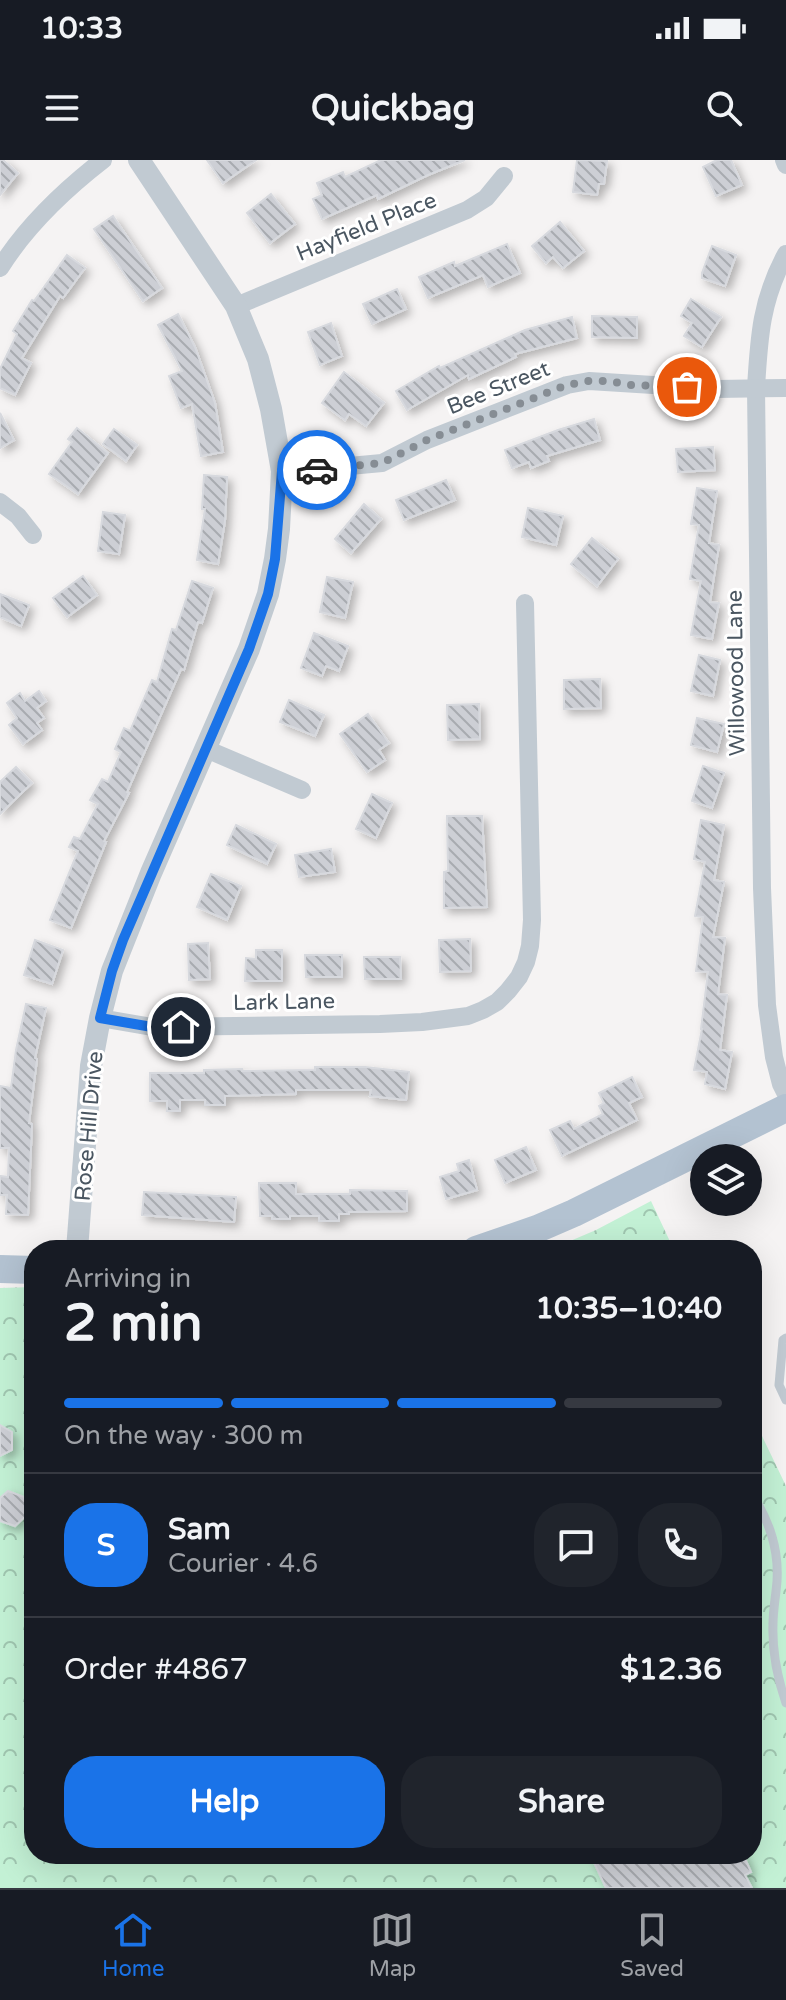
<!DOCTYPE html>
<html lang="en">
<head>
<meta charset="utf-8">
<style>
  :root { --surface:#171b24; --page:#20242c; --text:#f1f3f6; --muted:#9ea1a6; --line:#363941; --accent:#1a73e8 }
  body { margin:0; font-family:"Varela Round",sans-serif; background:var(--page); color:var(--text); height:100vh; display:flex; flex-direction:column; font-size:30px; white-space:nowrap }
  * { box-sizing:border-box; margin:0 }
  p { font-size:26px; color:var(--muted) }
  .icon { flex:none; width:44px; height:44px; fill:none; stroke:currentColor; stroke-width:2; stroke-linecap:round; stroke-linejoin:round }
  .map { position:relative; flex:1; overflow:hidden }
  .sheet { position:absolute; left:24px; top:1080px; width:738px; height:624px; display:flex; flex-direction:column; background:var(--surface); border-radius:32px; box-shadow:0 8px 32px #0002 }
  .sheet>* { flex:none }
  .fabs { position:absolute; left:690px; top:984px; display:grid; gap:16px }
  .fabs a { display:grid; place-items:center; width:72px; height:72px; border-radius:50%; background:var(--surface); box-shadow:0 8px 32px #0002; font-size:40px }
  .pin { position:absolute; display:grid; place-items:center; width:68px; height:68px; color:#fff; margin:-34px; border:4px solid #fff; border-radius:50%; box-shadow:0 2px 8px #0007 }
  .courier { position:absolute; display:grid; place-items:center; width:80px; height:80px; margin:-40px; border:6px solid #1a73e8; border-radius:50%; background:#fff; color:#222; box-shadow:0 2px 10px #0007 }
  .overview em { font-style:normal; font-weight:700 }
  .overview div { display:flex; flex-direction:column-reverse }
  .overview { display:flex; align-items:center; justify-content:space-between; height:136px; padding:0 40px }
  h1 { font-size:52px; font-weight:700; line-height:60px }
  .bar { display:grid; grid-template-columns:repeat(4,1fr); gap:12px 8px; align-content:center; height:96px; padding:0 40px }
  .bar i { height:10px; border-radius:6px; background:var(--line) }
  .bar .current { background:var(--accent) }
  .bar p { grid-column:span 4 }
  .line { display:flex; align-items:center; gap:20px; padding:0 40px; border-top:2px solid var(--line) }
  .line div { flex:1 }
  .round { display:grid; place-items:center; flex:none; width:84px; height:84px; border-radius:32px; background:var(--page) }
  .action { display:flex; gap:16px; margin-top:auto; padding:16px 40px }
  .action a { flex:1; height:92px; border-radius:32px; background:var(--accent); color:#fff; font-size:32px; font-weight:700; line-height:92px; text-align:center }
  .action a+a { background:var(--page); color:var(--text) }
  .status { display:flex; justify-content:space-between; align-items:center; height:56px; padding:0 40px; background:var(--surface); direction:ltr }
  .status svg { height:22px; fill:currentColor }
  header { display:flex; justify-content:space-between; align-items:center; height:104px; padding:0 40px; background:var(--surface); font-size:36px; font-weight:700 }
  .dock { display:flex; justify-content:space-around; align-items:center; height:112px; border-top:2px solid var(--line); background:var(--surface); font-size:22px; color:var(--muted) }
  .dock a { display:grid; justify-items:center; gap:4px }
  .dock .current { color:var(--accent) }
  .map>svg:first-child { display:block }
</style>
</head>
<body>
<div class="status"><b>10:33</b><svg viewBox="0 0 49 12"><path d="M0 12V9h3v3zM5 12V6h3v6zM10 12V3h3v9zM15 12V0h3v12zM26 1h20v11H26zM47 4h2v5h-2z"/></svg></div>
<header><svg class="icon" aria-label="menu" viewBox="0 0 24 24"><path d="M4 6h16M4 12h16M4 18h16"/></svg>Quickbag<svg class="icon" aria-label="search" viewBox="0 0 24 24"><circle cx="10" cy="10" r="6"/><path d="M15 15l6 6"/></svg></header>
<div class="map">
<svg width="786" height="1728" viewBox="0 0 786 1728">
  <defs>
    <pattern id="forest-crowns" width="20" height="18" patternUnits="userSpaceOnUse" patternTransform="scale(2)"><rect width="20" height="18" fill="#c3f1d5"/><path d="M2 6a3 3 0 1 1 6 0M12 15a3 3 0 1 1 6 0" fill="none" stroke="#a0c6b0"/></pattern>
    <pattern id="building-back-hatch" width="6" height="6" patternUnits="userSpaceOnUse" patternTransform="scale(2)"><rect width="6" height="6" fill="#cdcfd5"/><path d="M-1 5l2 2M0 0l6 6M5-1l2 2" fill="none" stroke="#a8abb0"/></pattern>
    <filter id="shadow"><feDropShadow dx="4.5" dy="4.5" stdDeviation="4" flood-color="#0004"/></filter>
  </defs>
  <rect width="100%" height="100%" fill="#f5f3f3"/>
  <!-- forest -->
  <g fill="url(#forest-crowns)">
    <path d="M 651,1041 L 674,1090 L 549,1090 L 596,1070 Z"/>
    <path d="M 34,1127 L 34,1694 L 752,1694 L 752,1255 L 786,1326 L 786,1728 L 0,1728 L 0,1128 Z"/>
  </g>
  <!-- building -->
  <g fill="url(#building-back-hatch)" stroke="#d7d9de" stroke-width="2" filter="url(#shadow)">
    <path d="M 0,0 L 3,0 L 18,13 L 0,35 Z"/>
    <path d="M 207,0 L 256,0 L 223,23 Z"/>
    <path d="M 381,0 L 465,0 L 428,15 L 378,39 L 377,35 L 322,59 L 313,39 L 322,35 L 317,23 L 343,12 L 345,17 Z"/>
    <path d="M 577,0 L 607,1 L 604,24 L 599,24 L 597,35 L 573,32 Z"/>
    <path d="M 717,0 L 731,0 L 742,25 L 716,36 L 703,7 Z"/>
    <path d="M 271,34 L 295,64 L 270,83 L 247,53 Z"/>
    <path d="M 113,56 L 162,128 L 143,141 L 94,69 Z"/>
    <path d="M 560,62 L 584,91 L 563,108 L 553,97 L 546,103 L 532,86 Z"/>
    <path d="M 507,84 L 520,113 L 488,127 L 483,115 L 428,138 L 419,117 L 454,102 L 455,106 Z"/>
    <path d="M 712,86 L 736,95 L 725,126 L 702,118 L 702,113 Z"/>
    <path d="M 67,95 L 85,108 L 63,138 L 60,136 L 22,198 L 31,203 L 15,235 L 0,228 L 0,209 L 17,174 L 13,171 L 32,140 L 34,141 Z"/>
    <path d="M 397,129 L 406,149 L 372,164 L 363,144 Z"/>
    <path d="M 691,139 L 721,157 L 702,187 L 684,176 L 692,163 L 681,156 Z"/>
    <path d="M 178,154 L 195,187 L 215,243 L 223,292 L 201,296 L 192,244 L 181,248 L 169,216 L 182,211 L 158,165 Z"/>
    <path d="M 592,156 L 637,157 L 637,178 L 592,177 Z"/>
    <path d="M 572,157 L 577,178 L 515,194 L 516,197 L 469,219 L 468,215 L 407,250 L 396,231 L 439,206 L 440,208 L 525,170 Z"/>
    <path d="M 331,163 L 342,196 L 320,205 L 308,172 Z"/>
    <path d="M 344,212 L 384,243 L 366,266 L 349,254 L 345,260 L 322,243 Z"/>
    <path d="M 0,253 L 14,280 L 0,288 Z"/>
    <path d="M 594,259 L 600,280 L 547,296 L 549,301 L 531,308 L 529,302 L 512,308 L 505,290 L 558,270 Z"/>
    <path d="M 77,268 L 108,293 L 78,334 L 49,314 L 72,282 L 68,279 Z"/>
    <path d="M 114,269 L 137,285 L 126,301 L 103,284 Z"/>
    <path d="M 713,287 L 715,310 L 678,312 L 676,289 Z"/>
    <path d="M 204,315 L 227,317 L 225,361 L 218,404 L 197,400 L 205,349 L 202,349 Z"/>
    <path d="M 446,320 L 455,340 L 404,360 L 396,340 Z"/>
    <path d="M 697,328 L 717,331 L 709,383 L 719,385 L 710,442 L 719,443 L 712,479 L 691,475 L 701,421 L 690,419 L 699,365 L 691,364 Z"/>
    <path d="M 364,344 L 381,359 L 351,393 L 335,379 Z"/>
    <path d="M 528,348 L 563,356 L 556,385 L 522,377 Z"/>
    <path d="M 103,352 L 125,355 L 119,394 L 98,391 Z"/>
    <path d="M 592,378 L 618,399 L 597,426 L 571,404 Z"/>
    <path d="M 83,416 L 97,435 L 67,457 L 53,438 Z"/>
    <path d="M 327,417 L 353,422 L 345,458 L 320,452 Z"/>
    <path d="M 192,421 L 213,428 L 202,463 L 198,462 L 184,510 L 181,509 L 127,632 L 129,633 L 104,681 L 106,682 L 71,768 L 50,760 L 78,691 L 69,687 L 74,677 L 80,679 L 98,644 L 90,640 L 102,619 L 108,622 L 121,592 L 115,589 L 124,568 L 130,571 L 152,520 L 157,522 L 172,469 L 176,470 Z"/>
    <path d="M 0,434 L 29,445 L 21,466 L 0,457 Z"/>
    <path d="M 314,473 L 348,486 L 339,511 L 326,506 L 322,516 L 301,508 Z"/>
    <path d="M 699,495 L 720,500 L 713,536 L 691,531 Z"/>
    <path d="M 600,519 L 601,548 L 564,549 L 564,520 Z"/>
    <path d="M 39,531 L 46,541 L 37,548 L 44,558 L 37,563 L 42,570 L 23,584 L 9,565 L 17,558 L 7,543 L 20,533 L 25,541 Z"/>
    <path d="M 289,540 L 324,555 L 315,576 L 280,562 Z"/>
    <path d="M 479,544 L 480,579 L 448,580 L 447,545 Z"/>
    <path d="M 368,554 L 389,583 L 379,590 L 385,600 L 367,612 L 340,574 Z"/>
    <path d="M 697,558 L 724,564 L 717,592 L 691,585 Z"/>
    <path d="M 703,606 L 724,613 L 712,648 L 692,641 Z"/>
    <path d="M 16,607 L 32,623 L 0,654 L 0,622 Z"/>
    <path d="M 372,634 L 392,643 L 376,678 L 356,669 Z"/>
    <path d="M 447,656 L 482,656 L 487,747 L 444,748 L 444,712 L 448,711 Z"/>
    <path d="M 701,660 L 724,665 L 714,720 L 724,722 L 713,777 L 725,778 L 718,834 L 727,835 L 720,890 L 732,892 L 725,929 L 705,924 L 707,912 L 694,910 L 702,869 L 701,869 L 708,812 L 696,811 L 703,757 L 695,756 L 705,702 L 694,699 Z"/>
    <path d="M 236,665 L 276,684 L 267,704 L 227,685 Z"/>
    <path d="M 331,689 L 335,712 L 299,717 L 295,695 Z"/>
    <path d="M 211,714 L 241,726 L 227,760 L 197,747 Z"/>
    <path d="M 470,779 L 471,811 L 440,812 L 439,780 Z"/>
    <path d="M 35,780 L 63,790 L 52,824 L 24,815 Z"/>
    <path d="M 208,783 L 210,819 L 189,820 L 188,784 Z"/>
    <path d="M 256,790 L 282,790 L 282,821 L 245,821 L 246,798 L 256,799 Z"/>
    <path d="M 305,795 L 342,795 L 342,817 L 306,817 Z"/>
    <path d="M 364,797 L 400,797 L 401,819 L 365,819 Z"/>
    <path d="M 26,844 L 46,848 L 35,898 L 37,899 L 29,963 L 32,964 L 28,1055 L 6,1054 L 7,1035 L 0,1035 L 0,1016 L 8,1017 L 9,988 L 0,988 L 0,926 L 11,928 L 16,890 Z"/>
    <path d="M 315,907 L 365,907 L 409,912 L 406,940 L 370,936 L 371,930 L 296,930 L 296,934 L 225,936 L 225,945 L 205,945 L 205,940 L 180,940 L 180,951 L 167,951 L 167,941 L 150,941 L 150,913 L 204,913 L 204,910 L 242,909 L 242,911 L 315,910 Z"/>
    <path d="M 632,917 L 642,937 L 629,943 L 637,960 L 562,996 L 550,970 L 570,961 L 574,969 L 603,954 L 599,946 L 604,943 L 599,933 Z"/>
    <path d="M 526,987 L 536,1010 L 505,1023 L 495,1000 Z"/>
    <path d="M 469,1000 L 477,1030 L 446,1039 L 440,1017 L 459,1011 L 457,1004 Z"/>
    <path d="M 259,1023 L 296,1023 L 296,1034 L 350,1034 L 350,1030 L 407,1031 L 407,1051 L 349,1052 L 349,1054 L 339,1054 L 339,1061 L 319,1061 L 319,1056 L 290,1056 L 290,1059 L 272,1059 L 272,1056 L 260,1056 Z"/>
    <path d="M 144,1032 L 236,1037 L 234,1062 L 142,1055 Z"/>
    <path d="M 0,1265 L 12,1272 L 12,1290 L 0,1296 Z"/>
    <path d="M 8,1331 L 24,1337 L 28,1354 L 15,1366 L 0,1361 L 0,1338 Z"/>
    <path d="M 590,1694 L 743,1694 L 751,1712 L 745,1715 L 752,1728 L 606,1728 Z"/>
  </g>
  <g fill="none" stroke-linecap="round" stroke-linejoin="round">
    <!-- service -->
    <g stroke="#c1cad2" stroke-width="9">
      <path d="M 786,1178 L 783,1180 L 779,1225 L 786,1240"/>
      <path d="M 752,1334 C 769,1361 779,1388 777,1421 C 776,1435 773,1450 773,1464 C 772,1491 777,1517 786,1543"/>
    </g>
    <!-- minor -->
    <g stroke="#c1cad2" stroke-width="18">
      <path d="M 784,0 L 786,5"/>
      <path d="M 786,94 C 761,140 759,177 756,228 L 762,728 L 767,845 L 774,897 L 781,924 L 786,934"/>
      <path d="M 0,108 C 27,65 63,31 103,0"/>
      <path d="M 236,146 L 467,50 L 486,38 L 504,16"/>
      <path d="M 282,311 L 306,310 L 382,303 L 427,280 L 567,225 L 589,221 L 717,229 L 786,228"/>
      <path d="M 0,342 L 18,356 L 33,375"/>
      <path d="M 206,589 L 302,630"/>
      <path d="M 100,858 L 152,867 L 380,864 L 422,862 L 468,856 L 483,850 L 497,842 L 508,831 L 519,817 L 526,802 L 530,786 L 532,760 L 525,443"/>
    </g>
    <!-- tertiary -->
    <path stroke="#c1cad2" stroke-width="22" d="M 77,1090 L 91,906 L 100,858 L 112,811 L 151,713 L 249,489 L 268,434 L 275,399 L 279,369 L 282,311 L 271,249 L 258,199 L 236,146 L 139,0"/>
    <!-- primary -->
    <g stroke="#b3c2d1" stroke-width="28">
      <path d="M 476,1090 L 537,1069 L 574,1053 L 786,948"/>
      <path d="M 0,1109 L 34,1110"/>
    </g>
  </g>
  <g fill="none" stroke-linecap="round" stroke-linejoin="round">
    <!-- done -->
    <path stroke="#868d94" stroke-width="8" stroke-dasharray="0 14.4" d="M 317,310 L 382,303 L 427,280 L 567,225 L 589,221 L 611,221 L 628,225 L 687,227"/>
    <!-- route -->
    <path stroke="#1a73e8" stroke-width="10" d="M 181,867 L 152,867 L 100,858 L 112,811 L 123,780 L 249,489 L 268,434 L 275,399 L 282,311 L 317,310"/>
  </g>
  <g text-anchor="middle" stroke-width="6" stroke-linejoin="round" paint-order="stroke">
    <!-- street labels -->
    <g font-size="22" fill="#4a5661" stroke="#fff">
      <text transform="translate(366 66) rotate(-22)" y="8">Hayfield Place</text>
      <text transform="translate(498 227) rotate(-22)" y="8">Bee Street</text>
      <text transform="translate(735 513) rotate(-91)" y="8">Willowood Lane</text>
      <text transform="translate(284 841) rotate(-1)" y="8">Lark Lane</text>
      <text transform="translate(88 966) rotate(-85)" y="8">Rose Hill Drive</text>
    </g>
  </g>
</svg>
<div class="fabs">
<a><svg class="icon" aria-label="layers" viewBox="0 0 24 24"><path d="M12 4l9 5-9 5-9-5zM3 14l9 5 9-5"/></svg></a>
</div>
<div class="pin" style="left:687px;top:227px;background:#ea580c"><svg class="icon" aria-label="bag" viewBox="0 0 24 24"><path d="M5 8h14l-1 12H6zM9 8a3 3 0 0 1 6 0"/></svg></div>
<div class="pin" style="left:181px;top:867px;background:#1f2937"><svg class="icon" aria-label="home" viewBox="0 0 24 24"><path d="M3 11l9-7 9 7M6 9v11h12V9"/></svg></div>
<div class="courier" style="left:317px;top:310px"><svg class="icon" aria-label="car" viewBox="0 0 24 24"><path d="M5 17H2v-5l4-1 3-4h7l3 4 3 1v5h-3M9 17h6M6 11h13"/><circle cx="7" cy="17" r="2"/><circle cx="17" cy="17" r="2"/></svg></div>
<section class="sheet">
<div class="overview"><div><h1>2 min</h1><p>Arriving in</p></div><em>10:35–10:40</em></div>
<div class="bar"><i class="current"></i><i class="current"></i><i class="current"></i><i></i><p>On the way · 300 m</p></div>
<div class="line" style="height:144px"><b class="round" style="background:var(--accent);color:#fff">S</b><div><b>Sam</b><p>Courier · 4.6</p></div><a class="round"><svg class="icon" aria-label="chat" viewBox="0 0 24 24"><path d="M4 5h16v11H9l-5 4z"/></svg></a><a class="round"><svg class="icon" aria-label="phone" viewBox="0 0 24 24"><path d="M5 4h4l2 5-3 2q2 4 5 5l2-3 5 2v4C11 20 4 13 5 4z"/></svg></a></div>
<div class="line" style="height:104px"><div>Order #4867</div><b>$12.36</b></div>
<div class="action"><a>Help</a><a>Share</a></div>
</section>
</div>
<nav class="dock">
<a class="current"><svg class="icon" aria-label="home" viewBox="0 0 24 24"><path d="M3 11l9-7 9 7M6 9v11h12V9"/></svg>Home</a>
<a><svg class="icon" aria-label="map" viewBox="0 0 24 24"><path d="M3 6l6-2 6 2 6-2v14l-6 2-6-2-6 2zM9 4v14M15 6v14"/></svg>Map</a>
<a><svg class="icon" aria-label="saved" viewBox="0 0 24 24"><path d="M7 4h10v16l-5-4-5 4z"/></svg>Saved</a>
</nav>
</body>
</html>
